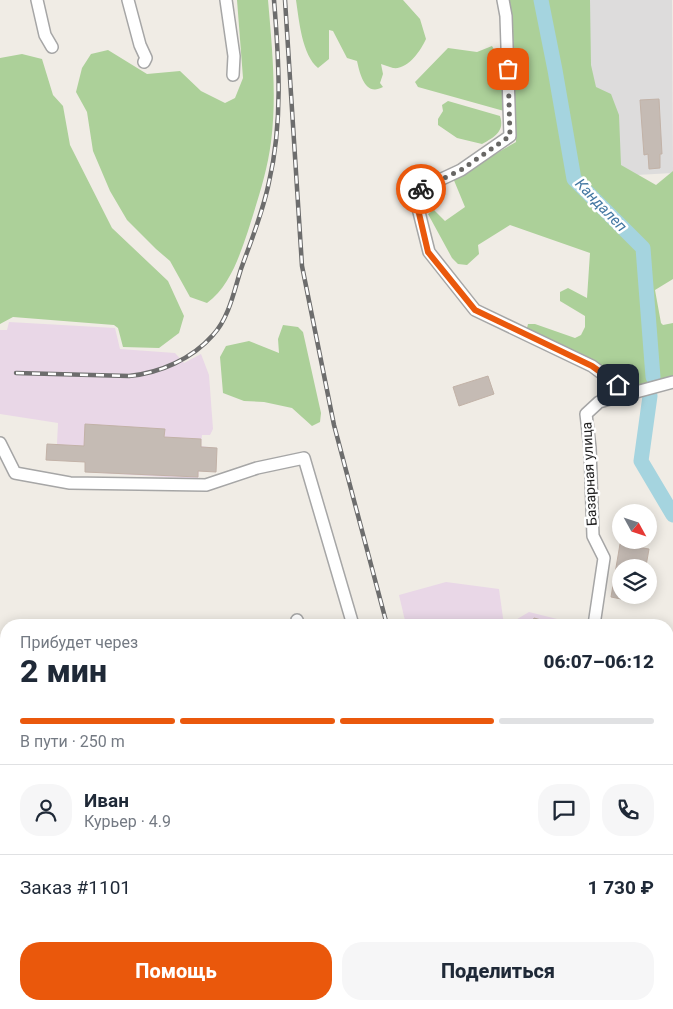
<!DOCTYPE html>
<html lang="ru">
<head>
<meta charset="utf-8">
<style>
  :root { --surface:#fff; --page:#f6f6f7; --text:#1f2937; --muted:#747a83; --line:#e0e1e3; --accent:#ea580c }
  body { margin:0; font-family:Roboto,sans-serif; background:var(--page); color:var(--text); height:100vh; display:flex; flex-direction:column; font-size:19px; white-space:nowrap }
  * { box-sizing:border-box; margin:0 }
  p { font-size:16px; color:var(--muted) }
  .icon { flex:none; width:28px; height:28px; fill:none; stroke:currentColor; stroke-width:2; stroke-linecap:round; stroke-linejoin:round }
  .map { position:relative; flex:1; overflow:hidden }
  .side { position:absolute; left:0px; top:619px; width:674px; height:391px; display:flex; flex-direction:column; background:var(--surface); border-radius:20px 20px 0 0; box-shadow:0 2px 12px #0003 }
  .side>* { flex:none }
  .needle { width:32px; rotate:130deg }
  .fabs { position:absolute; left:612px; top:504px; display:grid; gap:10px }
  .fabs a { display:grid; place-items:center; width:45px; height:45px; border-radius:50%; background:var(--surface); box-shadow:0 2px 12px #0003; font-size:25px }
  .pin { position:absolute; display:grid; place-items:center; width:42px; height:42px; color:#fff; margin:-21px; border-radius:10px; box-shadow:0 2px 8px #0006 }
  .courier { position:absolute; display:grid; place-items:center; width:50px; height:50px; margin:-25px; border:4px solid #ea580c; border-radius:50%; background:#fff; color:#222; box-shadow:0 1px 6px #0007 }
  .summary em { font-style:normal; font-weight:800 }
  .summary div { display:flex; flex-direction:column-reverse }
  .summary { display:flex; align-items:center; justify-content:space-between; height:85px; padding:0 20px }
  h1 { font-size:32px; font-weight:800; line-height:38px }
  .bar { display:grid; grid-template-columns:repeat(4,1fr); gap:8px 5px; align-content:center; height:60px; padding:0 20px }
  .bar i { height:6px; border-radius:4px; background:var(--line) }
  .bar .active { background:var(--accent) }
  .bar p { grid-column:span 4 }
  .line { display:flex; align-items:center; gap:12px; padding:0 20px; border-top:1px solid var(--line) }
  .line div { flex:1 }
  .round { display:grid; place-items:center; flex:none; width:52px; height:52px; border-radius:20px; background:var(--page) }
  .button { display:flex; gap:10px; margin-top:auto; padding:10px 20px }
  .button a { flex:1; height:58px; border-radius:20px; background:var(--accent); color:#fff; font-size:20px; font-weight:800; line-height:58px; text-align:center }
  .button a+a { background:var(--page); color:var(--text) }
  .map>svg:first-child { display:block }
</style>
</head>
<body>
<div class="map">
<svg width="673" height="1009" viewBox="0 0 673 1009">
  <rect width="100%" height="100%" fill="#f0ece5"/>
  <!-- residential -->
  <g fill="#dddcdc">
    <path d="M 576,0 L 672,0 L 673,173 L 618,176 L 598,157 Z"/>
    <path d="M 230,1004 L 421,1004 L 422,1009 L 227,1009 Z"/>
    <rect x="573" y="1004" width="93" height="5"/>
  </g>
  <!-- industrial -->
  <g fill="#e9d7e7">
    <path d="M 9,322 L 115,328 L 120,349 L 175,353 L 184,363 L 201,354 L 209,375 L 213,429 L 210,435 L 202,435 L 201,446 L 217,448 L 216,472 L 199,471 L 198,479 L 85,472 L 85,462 L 46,460 L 47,444 L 57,444 L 58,423 L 0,414 L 0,330 L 7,330 Z"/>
    <path d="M 446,582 L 499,589 L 504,625 L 406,625 L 399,595 Z"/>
    <path d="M 529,612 L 581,625 L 507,625 Z"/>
  </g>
  <!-- grass -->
  <path fill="#cdebaa" d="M 0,695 L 6,698 L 6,1004 L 12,1004 L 0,1009 Z"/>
  <!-- forest -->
  <g fill="#acd099">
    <path d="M 237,0 L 268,0 C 272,46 277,96 271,142 C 267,173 257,202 248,231 C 239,257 230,286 207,303 L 190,297 L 170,261 L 156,249 L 127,220 L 110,191 L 93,151 L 87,112 L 76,92 L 82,68 L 91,54 L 108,50 L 147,74 L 180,71 L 201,91 L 225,103 L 235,98 L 243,78 Z"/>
    <path d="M 296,0 L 403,0 L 420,19 L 426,39 C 421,50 408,70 393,68 C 389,67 385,65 381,64 L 383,74 L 380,83 L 383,87 C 365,97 360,74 357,61 L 347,58 L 333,31 L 329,30 L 329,59 L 318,68 C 302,55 299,20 296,0 Z"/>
    <path d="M 509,0 L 590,0 L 591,65 L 596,87 L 611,94 L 619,115 L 621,165 L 656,185 L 673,171 L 673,279 L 655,290 L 661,323 L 663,325 L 673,323 L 673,378 L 638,386 L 629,386 L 532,333 L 527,328 L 528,324 L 535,324 L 575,338 L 581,335 L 585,327 L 585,316 L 560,301 L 560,292 L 568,288 L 587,298 L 590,253 L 510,225 L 478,245 L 479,254 L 467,265 L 458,264 L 452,258 L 428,214 L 434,210 L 445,221 L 465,207 L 453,178 L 516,142 L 512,17 Z"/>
    <path d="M 492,46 L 502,64 L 504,111 L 418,87 L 415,82 L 448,48 L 477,52 Z"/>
    <path d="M 22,54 L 42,59 L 53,95 L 63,106 L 70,145 L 112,228 L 168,281 L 184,316 L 179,333 L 159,348 L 123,347 L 118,328 L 114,325 L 13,317 L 0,324 L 0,58 Z"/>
    <path d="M 448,101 L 500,116 C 505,131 495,137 482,144 L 457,138 L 438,125 L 438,119 L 443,111 L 442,105 Z"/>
    <path d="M 283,325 L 298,327 L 303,332 L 321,413 L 320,422 L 312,426 L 292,408 L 264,402 L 244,401 L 223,393 L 220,357 L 226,346 L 249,341 L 279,353 L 278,339 Z"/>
    <path d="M 51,1004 L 222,1004 L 220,1009 L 45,1009 Z"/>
  </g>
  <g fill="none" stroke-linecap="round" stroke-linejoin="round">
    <!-- river -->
    <g stroke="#a5d4df" stroke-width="15">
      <path d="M 541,0 L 555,70 L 574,179 L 643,248 L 653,377"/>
      <path d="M 650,396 L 641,461 L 673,515"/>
      <path d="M 668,807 L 669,661 L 673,649"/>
      <path d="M 568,1004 L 568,1009"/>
    </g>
  </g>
  <!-- building -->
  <g fill="#c5bbb4" stroke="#c2b2a7">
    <path d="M 659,99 L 662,154 L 660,154 L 660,168 L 649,169 L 648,154 L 644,155 L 640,100 Z"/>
    <path d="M 488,376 L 494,394 L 459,406 L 453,387 Z"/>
    <path d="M 85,424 L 165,429 L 164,437 L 201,439 L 201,447 L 217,448 L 216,472 L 198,471 L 198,477 L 85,472 L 85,462 L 46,460 L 47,444 L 84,446 Z"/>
    <path d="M 620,544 L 649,549 L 646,566 L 629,563 L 628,568 L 621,568 L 621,599 L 611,597 Z"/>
    <path d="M 534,618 L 552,623 L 551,625 L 531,625 Z"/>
  </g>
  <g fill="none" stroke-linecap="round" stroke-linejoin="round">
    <!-- minor casing -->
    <g stroke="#a6a6a6" stroke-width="14">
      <g id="minor">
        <path d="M 37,0 L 45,35 L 52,47"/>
        <path d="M 128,0 L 140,45 L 146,58 L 144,62"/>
        <path d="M 226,0 L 234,56 L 233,75"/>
        <path d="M 503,0 L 506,16 L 510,136 L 461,170 L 414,192 L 429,252 L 475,310 L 592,366 L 631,395"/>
        <path d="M 0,443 L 15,473 L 70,483 L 206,485 L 257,468 L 304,458 L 353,625"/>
        <path d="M 297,620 L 299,625"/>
        <path d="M 594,625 L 604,558 L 593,536 L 590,448 L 586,414 L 599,402 L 673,382"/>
        <path d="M 0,657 L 6,662"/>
        <path d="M 668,934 L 673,934"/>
        <path d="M 426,1004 L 428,1009"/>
        <path d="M 535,1004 L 536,1009"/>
        <path d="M 29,1009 L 39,1004"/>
        <path d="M 286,1009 L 286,1004"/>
      </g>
    </g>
    <!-- minor -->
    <use href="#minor" stroke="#fff" stroke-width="11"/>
    <!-- tram -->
    <path stroke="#6d6d6d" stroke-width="1" d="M 671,1009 L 670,972 L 673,946"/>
    <!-- rail casing -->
    <g stroke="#6d6d6d" stroke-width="4.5">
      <g id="rail">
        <path d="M 285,0 L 302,266 L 334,425 L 387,625"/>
        <path d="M 16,373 L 129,376 C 160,373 192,359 213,335 C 229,318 234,291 241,269 C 251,241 263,212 269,182 C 283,122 279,61 274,0"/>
        <path d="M 486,1004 L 487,1009"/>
      </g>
    </g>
    <!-- rail -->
    <use href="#rail" stroke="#fff" stroke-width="2.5" stroke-dasharray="8" stroke-linecap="butt"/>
  </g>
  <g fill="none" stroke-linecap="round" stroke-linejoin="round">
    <!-- done -->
    <path stroke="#686764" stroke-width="5" stroke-dasharray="0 9" d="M 421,189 L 461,170 L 510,136 L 508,69"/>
    <!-- route -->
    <path stroke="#ea580c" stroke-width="6" d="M 421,189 L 414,192 L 428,252 L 475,310 L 592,366 L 618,385"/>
  </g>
  <g text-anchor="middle" stroke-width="5" stroke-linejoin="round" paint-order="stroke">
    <!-- street labels -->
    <g font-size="14" fill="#1f1f1f" stroke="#fff">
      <text transform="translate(589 474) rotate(-93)" y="5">Базарная улица</text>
    </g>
    <!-- water labels -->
    <g font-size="15" font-style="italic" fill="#4377a2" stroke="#fff">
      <text transform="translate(601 205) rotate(46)" y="5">Кандалеп</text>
    </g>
  </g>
</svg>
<div class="fabs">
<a><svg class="needle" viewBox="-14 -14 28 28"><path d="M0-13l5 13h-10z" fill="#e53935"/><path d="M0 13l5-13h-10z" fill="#747a83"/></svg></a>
<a><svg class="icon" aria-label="layers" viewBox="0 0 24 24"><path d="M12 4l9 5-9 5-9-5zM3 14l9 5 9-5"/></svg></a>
</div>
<div class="pin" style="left:508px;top:69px;background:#ea580c"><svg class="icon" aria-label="bag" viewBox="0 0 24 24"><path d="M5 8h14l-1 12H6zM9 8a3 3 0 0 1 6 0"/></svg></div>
<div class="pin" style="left:618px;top:385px;background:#1f2937"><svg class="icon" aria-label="home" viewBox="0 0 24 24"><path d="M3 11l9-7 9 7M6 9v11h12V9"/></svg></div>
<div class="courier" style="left:421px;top:189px"><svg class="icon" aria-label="bike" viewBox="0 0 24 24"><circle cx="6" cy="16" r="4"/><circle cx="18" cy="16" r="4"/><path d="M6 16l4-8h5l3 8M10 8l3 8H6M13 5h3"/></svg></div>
<section class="side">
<div class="summary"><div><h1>2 мин</h1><p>Прибудет через</p></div><em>06:07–06:12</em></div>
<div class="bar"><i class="active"></i><i class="active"></i><i class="active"></i><i></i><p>В пути · 250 m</p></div>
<div class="line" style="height:90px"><a class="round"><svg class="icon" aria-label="person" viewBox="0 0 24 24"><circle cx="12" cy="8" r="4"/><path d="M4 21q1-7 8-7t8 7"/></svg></a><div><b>Иван</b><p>Курьер · 4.9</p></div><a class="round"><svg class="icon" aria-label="chat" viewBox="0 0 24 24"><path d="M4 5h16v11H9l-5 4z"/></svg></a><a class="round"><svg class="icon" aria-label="phone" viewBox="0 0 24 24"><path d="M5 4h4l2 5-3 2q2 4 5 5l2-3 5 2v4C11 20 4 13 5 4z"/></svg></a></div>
<div class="line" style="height:65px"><div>Заказ #1101</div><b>1 730 ₽</b></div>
<div class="button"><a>Помощь</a><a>Поделиться</a></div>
</section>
</div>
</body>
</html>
